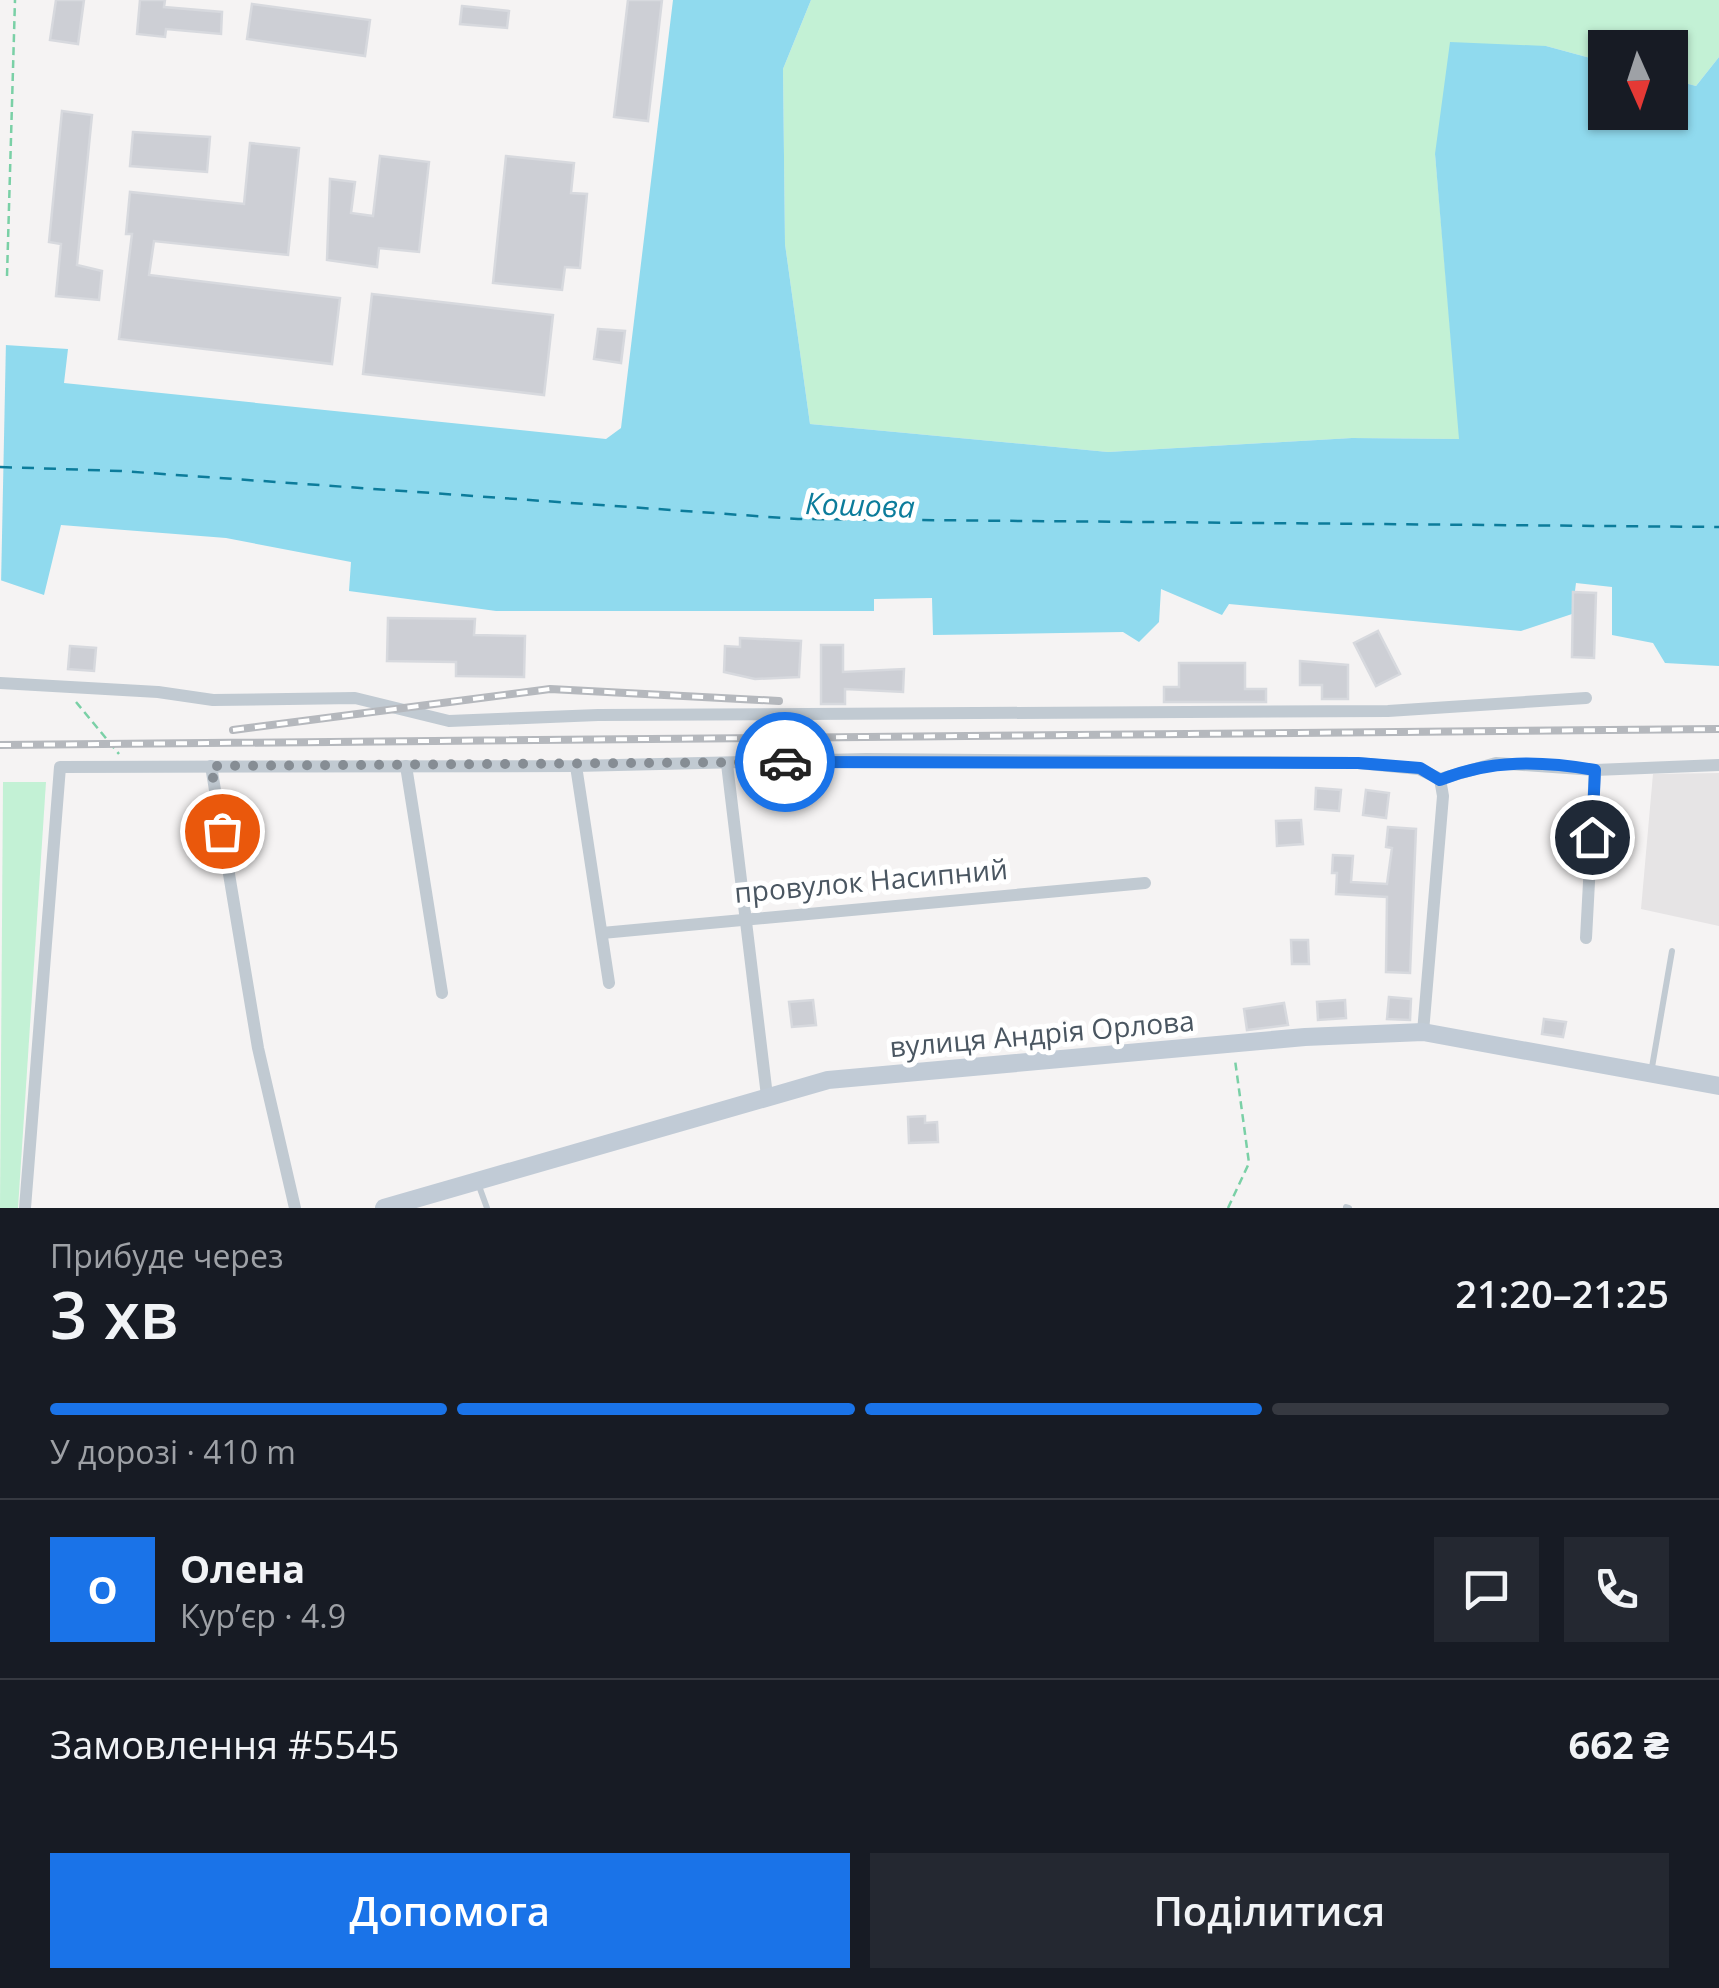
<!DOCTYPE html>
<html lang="uk">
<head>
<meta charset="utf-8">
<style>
  :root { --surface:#171b24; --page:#242831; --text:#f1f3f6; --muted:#9ea1a6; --line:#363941; --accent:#1a73e8 }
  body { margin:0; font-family:"Open Sans",sans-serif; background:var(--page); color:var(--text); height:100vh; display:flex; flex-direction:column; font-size:38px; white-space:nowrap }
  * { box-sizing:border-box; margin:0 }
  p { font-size:32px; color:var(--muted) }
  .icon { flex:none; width:55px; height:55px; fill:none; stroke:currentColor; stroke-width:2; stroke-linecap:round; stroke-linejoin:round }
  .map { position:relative; height:1208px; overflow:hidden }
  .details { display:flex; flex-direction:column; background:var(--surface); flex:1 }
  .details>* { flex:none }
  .needle { width:65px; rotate:177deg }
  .buttons { position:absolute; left:1588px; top:30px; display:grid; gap:20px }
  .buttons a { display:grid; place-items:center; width:100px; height:100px; border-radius:0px; background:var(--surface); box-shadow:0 2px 8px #0004; font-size:50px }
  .pin { position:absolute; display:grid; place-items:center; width:85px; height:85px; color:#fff; margin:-42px; border:5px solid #fff; border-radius:50%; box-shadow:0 2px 10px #0007 }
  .courier { position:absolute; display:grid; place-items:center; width:100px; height:100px; margin:-50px; border:8px solid #1a73e8; border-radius:50%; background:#fff; color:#222; box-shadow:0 2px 12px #0007 }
  .head em { font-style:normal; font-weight:600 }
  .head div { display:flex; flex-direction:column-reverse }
  .head { display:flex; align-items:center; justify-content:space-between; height:170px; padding:0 50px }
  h1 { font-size:65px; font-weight:600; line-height:75px }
  .bar { display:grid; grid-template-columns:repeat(4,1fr); gap:15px 10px; align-content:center; height:120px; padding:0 50px }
  .bar i { height:12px; border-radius:8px; background:var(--line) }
  .bar .selected { background:var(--accent) }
  .bar p { grid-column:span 4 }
  .line { display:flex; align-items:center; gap:25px; padding:0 50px; border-top:2px solid var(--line) }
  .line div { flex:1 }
  .round { display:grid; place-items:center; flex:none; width:105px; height:105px; border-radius:0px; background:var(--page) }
  .cta { display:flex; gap:20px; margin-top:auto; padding:20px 50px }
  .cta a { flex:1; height:115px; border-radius:0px; background:var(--accent); color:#fff; font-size:40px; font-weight:600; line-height:115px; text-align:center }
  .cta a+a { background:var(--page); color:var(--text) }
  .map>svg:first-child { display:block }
</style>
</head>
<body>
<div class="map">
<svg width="1719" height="1208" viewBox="0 0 1719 1208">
  <rect width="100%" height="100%" fill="#f5f3f3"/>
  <!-- education -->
  <path fill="#e6e4e5" d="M 1719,773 L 1719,926 L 1641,909 L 1653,774 Z"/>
  <!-- green -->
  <g fill="#c3f1d5">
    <path d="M 811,0 L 1719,0 L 1719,57 L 1696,86 L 1670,79 L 1670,48 L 1605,48 L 1605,62 L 1546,46 L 1435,154 L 1460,439 L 1352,438 L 1108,452 L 810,424 L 785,244 L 783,69 Z"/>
    <path d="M 3,782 L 46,782 L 18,1208 L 0,1208 Z"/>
  </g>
  <!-- water -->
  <path fill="#90daee" d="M 673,0 L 811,0 L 783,69 L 785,244 L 810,424 L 1108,452 L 1352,438 L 1459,439 L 1435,154 L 1450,42 L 1546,46 L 1605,62 L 1605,112 L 1670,112 L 1670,79 L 1696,86 L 1719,57 L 1719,666 L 1665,663 L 1653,643 L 1612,635 L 1612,587 L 1576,583 L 1572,614 L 1521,631 L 1229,604 L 1222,615 L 1161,589 L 1159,622 L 1139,642 L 1123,632 L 933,635 L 932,598 L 874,599 L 874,611 L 496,611 L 349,591 L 351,562 L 226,538 L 61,525 L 44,595 L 0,580 L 5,345 L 68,349 L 64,383 L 606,439 L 621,428 Z"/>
  <!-- pier -->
  <path fill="#f5f3f3" d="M 0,340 L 6,340 L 1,586 L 0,586 Z"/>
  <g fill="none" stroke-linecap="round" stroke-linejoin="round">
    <!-- ferry -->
    <path stroke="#0c7c9b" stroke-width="2.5" stroke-dasharray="12 10" stroke-linecap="butt" d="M 0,467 L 121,471 L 798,519 L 1719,527"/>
  </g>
  <!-- building -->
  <g fill="#cdcfd5" stroke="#d7d9de" stroke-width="2.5">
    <path d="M 56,0 L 84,0 L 78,44 L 50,40 Z"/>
    <path d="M 140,0 L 165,0 L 164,7 L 222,12 L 221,34 L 166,29 L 165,37 L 137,34 Z"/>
    <path d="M 628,0 L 662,0 L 648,121 L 614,117 Z"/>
    <path d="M 252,4 L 370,20 L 365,56 L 247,39 Z"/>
    <path d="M 462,6 L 509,11 L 507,28 L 460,24 Z"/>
    <path d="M 62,111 L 92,115 L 77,265 L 102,271 L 99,300 L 56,296 L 61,244 L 49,242 Z"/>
    <path d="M 133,132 L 210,137 L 207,172 L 130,166 Z"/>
    <path d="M 250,143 L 299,148 L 288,255 L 154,241 L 149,275 L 340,298 L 332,364 L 119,339 L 132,234 L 126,234 L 130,192 L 244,204 Z"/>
    <path d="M 380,156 L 429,162 L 419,252 L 379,248 L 377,267 L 327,260 L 330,179 L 355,182 L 351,213 L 373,216 Z"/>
    <path d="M 506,156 L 574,163 L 571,193 L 587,194 L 580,268 L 565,267 L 562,290 L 493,283 Z"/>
    <path d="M 372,294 L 553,315 L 544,395 L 363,374 Z"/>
    <path d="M 598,329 L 625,331 L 621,363 L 594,359 Z"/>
    <path d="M 1573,592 L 1596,593 L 1594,658 L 1572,657 Z"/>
    <path d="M 388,618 L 475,619 L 474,635 L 525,636 L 524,677 L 456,676 L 456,662 L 387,661 Z"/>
    <path d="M 1378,631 L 1400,674 L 1376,686 L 1354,643 Z"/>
    <path d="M 740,638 L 801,641 L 799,677 L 755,679 L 724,672 L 725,646 L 740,647 Z"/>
    <path d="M 821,645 L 843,645 L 843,672 L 904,669 L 903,692 L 845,689 L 845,704 L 821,704 Z"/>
    <path d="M 70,646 L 96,648 L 94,671 L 68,669 Z"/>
    <path d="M 1300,661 L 1348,665 L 1348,699 L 1322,699 L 1322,685 L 1300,685 Z"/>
    <path d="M 1179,663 L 1245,663 L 1245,689 L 1266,689 L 1266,702 L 1164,702 L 1164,687 L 1179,687 Z"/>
    <path d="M 1316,788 L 1341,790 L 1339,811 L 1315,809 Z"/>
    <path d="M 1366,790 L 1389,793 L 1386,818 L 1363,815 Z"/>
    <path d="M 1301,820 L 1303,844 L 1277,846 L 1276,821 Z"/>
    <path d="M 1388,827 L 1416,829 L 1410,973 L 1386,972 L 1387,897 L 1336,894 L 1337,873 L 1332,873 L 1333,855 L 1353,856 L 1351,882 L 1387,884 L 1392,848 L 1386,847 Z"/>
    <path d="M 1291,940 L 1308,940 L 1309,964 L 1292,964 Z"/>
    <path d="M 1389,997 L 1411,999 L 1410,1020 L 1387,1019 Z"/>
    <path d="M 813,1000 L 816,1025 L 792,1027 L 789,1002 Z"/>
    <path d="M 1345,1000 L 1346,1018 L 1318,1020 L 1317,1002 Z"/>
    <path d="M 1284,1003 L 1288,1025 L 1247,1030 L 1244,1009 Z"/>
    <path d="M 1544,1019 L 1566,1022 L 1563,1037 L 1542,1034 Z"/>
    <path d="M 925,1116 L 925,1123 L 937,1122 L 938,1142 L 909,1143 L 908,1117 Z"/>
  </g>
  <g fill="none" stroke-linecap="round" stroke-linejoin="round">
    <!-- path -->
    <g stroke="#7ad0a6" stroke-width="2.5" stroke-dasharray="8 5" stroke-linecap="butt">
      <path d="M 7,276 L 15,0"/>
      <path d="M 76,702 L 119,754"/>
      <path d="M 1228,1208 L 1249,1163 L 1235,1060"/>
    </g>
    <!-- lane -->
    <g stroke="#c1cad2" stroke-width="6">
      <path d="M 1651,1073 L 1672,951"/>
      <path d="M 479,1186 L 487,1208"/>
      <path d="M 1346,1207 L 1349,1208"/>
    </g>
    <!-- street -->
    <g stroke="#c1cad2" stroke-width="12">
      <path d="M 0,683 L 158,692 L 213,700 L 355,698 L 449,721 L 598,715 L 1388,711 L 1586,698"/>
      <path d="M 727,764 L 767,1096"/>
      <path d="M 211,766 L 258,1048 L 295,1208"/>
      <path d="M 406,766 L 442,993"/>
      <path d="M 576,766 L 609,983"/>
      <path d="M 602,933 L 1145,883"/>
      <path d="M 1586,938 L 1595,770"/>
      <path d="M 1423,1032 L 1443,796 L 1440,779"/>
      <path d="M 25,1208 L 60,767 L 576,766 L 866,759 L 1358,763 L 1419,769 L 1440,779 L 1496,763 L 1595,770 L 1719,765"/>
    </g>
    <!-- secondary -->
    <path stroke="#c1cbd6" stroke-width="18" d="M 384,1208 L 828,1080 L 1305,1037 L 1423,1032 L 1719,1086"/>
    <!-- rail casing -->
    <g stroke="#b5b8bd" stroke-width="8">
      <g id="rail">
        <path d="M 233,730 L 550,689 L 779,701"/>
        <path d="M 0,745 L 1719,729"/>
      </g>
    </g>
    <!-- rail -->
    <use href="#rail" stroke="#fff" stroke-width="4" stroke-dasharray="11" stroke-linecap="butt"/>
  </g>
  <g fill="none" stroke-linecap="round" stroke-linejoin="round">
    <!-- done -->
    <path stroke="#868d94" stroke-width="10" stroke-dasharray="0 18" d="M 222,831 L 211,766 L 785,762"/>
    <!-- route -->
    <path stroke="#1a73e8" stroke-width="12" d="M 785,762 L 1358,763 L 1420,768 L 1440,780 C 1491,759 1542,761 1595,770 L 1592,837"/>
  </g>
  <g text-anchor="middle" stroke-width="10" stroke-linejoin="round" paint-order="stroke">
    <!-- street labels -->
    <g font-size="28" fill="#4a5661" stroke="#fff">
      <text transform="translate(871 881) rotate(-5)" y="10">провулок Насипний</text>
      <text transform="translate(1042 1034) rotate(-5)" y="10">вулиця Андрія Орлова</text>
    </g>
    <!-- water labels -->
    <g font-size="30" font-style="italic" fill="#0c7c9b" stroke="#fff">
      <text transform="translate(860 506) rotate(2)" y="10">Кошова</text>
    </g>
  </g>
</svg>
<div class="buttons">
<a><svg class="needle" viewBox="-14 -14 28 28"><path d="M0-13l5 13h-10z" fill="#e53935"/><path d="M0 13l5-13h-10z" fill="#9ea1a6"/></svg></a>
</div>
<div class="pin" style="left:222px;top:831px;background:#ea580c"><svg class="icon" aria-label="bag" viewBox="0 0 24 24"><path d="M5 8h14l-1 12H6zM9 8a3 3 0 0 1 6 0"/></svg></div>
<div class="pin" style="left:1592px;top:837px;background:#1f2937"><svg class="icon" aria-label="home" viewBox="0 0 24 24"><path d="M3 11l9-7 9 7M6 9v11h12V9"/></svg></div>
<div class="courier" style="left:785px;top:762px"><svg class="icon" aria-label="car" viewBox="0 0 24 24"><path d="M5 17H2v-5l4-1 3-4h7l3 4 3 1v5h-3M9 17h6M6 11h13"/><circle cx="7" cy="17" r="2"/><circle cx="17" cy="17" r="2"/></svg></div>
</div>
<section class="details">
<div class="head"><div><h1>3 хв</h1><p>Прибуде через</p></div><em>21:20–21:25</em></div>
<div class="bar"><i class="selected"></i><i class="selected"></i><i class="selected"></i><i></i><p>У дорозі · 410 m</p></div>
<div class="line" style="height:180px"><b class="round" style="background:var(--accent);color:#fff">О</b><div><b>Олена</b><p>Кур’єр · 4.9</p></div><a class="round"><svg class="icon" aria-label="chat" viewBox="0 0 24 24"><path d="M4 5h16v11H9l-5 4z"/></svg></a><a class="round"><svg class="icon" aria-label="phone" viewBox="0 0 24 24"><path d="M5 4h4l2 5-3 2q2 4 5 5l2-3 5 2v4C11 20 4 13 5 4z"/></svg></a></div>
<div class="line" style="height:130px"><div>Замовлення #5545</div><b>662 ₴</b></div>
<div class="cta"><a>Допомога</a><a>Поділитися</a></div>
</section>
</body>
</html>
